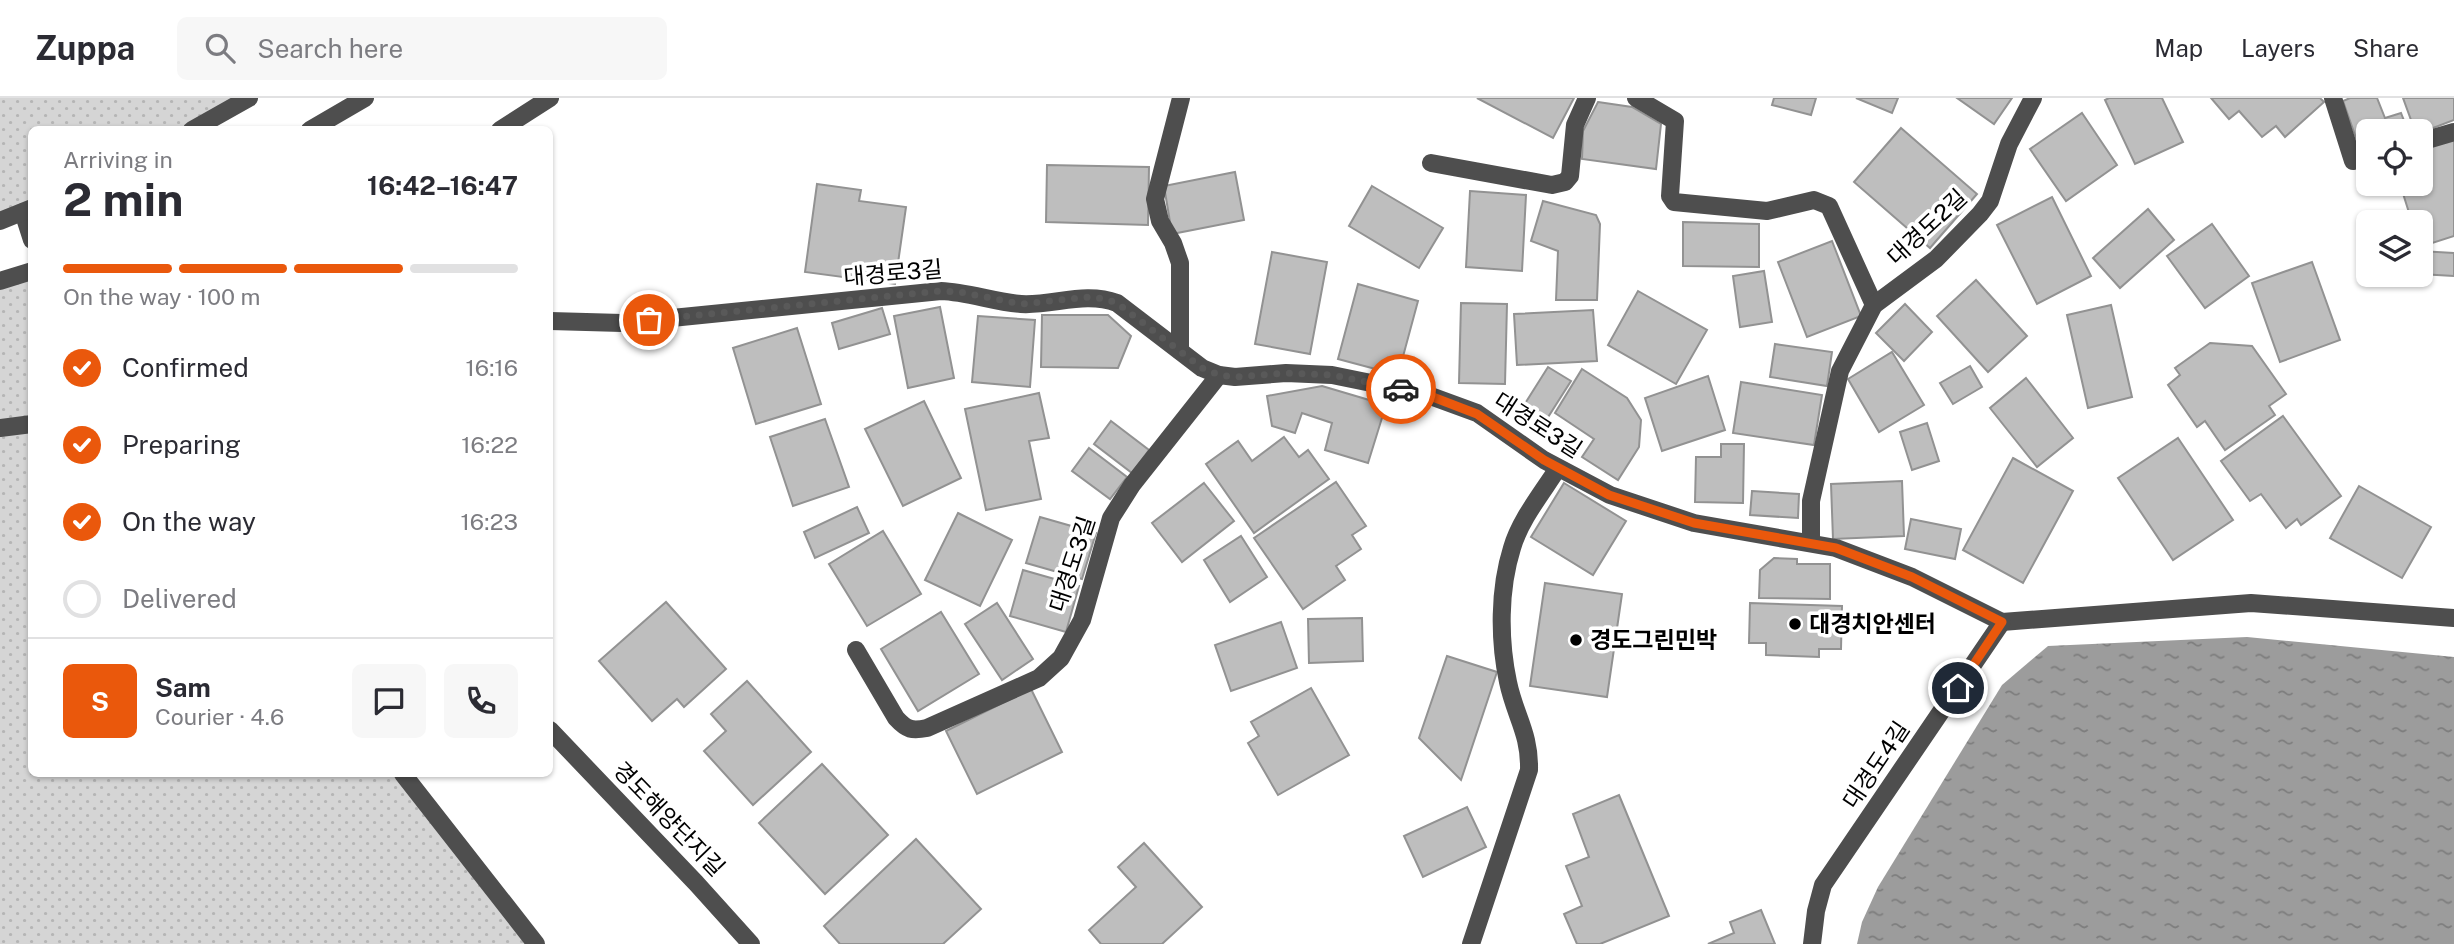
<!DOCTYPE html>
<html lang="en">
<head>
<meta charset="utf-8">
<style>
  :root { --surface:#fff; --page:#f7f7f7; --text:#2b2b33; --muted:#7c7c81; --line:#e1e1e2; --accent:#ea580c }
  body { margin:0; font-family:"Public Sans","Noto Sans KR",sans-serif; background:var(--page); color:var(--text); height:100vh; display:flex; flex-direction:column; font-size:26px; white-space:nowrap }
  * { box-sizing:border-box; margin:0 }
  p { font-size:23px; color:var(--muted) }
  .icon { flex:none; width:38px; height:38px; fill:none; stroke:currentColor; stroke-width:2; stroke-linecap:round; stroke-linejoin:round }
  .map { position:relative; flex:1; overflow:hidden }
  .sheet { position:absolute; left:28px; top:28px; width:525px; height:651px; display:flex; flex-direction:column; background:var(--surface); border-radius:10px; box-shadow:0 2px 5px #0004 }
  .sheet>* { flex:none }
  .controls { position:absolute; left:2356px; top:21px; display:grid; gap:14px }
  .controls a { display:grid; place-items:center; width:77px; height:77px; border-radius:10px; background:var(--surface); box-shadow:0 2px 5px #0004; font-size:35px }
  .pin { position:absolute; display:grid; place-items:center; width:60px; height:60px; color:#fff; margin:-30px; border:4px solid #fff; border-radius:50%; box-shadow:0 2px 7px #0007 }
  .courier { position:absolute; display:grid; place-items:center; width:70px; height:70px; margin:-35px; border:5px solid #ea580c; border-radius:50%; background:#fff; color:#222; box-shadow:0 2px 9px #0007 }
  .summary em { font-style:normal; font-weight:700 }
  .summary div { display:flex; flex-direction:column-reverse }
  .summary { display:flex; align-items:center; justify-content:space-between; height:119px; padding:0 35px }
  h1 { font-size:46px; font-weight:700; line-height:52px }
  .bar { display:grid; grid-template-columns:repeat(4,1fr); gap:10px 7px; align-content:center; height:84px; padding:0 35px }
  .bar i { height:9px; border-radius:5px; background:var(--line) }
  .bar .active { background:var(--accent) }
  .bar p { grid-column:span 4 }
  .line { display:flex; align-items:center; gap:18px; padding:0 35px; border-top:2px solid var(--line) }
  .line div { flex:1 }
  .round { display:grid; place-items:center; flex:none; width:74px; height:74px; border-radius:10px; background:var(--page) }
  ol { padding:0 35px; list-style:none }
  li { display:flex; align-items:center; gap:21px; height:77px }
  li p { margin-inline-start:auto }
  li .icon { padding:7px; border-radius:50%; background:var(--accent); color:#fff; stroke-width:4 }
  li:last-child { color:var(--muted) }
  li i { width:38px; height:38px; border:4px solid var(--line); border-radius:50% }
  header { display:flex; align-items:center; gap:42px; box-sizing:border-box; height:98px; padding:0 35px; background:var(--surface); border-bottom:2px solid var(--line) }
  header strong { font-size:33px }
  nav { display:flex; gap:38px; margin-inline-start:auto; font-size:24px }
  .search { width:490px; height:63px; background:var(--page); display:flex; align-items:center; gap:18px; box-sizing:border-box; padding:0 24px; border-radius:10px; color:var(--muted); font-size:26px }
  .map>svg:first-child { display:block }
</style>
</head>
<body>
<header>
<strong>Zuppa</strong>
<div class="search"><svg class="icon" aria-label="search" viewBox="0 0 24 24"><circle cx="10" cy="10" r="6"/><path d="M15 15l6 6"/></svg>Search here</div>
<nav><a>Map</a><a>Layers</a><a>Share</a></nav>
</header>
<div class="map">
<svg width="2454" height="846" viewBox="0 0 2454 846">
  <defs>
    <pattern id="grass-dots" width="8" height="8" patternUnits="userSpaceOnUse" patternTransform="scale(1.75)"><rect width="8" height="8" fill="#d5d5d5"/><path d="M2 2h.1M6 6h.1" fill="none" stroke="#b5b5b5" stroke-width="1.8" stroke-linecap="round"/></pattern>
    <pattern id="water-ripples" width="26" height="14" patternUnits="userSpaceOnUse" patternTransform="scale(1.75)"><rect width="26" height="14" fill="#9c9c9c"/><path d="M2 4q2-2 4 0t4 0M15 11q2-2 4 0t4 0" fill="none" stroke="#7d7d7d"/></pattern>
  </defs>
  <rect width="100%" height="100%" fill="#fff"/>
  <!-- grass -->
  <g fill="url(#grass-dots)">
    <path d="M 0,0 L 249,0 L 192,31 L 32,32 L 31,110 L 0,123 Z"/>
    <path d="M 31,173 L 32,676 L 403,676 L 536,846 L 0,846 L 0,183 Z"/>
  </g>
  <!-- water -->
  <path fill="url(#water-ripples)" d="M 2247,539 L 2454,559 L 2454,846 L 1857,846 L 1862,824 L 1878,789 L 2002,587 L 2048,548 Z"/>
  <!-- building -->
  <g fill="#bebebe" stroke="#929292" stroke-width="2">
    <path d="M 1477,0 L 1574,0 L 1553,40 Z"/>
    <path d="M 1774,0 L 1816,0 L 1811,17 L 1772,7 Z"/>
    <path d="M 1856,0 L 1898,0 L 1892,15 Z"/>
    <path d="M 1957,0 L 2012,0 L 1994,26 Z"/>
    <path d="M 2109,0 L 2162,0 L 2183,44 L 2135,66 L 2105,2 Z"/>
    <path d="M 2211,0 L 2320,0 L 2324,4 L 2285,39 L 2276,28 L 2262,39 L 2239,13 L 2229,21 Z"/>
    <path d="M 2350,0 L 2377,0 L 2385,20 L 2401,15 L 2408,33 L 2368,33 L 2368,52 L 2361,54 L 2343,3 Z"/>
    <path d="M 2403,0 L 2454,0 L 2454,22 L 2420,35 L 2420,33 L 2415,33 Z"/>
    <path d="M 1598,4 L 1632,9 L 1661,26 L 1656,71 L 1582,61 L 1583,33 Z"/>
    <path d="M 2082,15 L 2117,67 L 2066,103 L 2030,51 Z"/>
    <path d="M 1901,30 L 1977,96 L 1930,150 L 1854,84 Z"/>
    <path d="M 2454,40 L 2454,138 L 2420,149 L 2420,124 L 2412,124 L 2400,86 L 2420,86 L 2420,51 Z"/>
    <path d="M 1047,67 L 1149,69 L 1148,127 L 1046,124 Z"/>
    <path d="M 1235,74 L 1244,122 L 1172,136 L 1164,88 Z"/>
    <path d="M 817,86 L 861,92 L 859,103 L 906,109 L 895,186 L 805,174 Z"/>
    <path d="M 1372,88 L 1443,130 L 1419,170 L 1349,128 Z"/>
    <path d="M 1470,93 L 1526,97 L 1522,173 L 1466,169 Z"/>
    <path d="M 2052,99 L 2091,178 L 2037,206 L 1997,127 Z"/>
    <path d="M 1543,103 L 1596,117 L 1600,126 L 1597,202 L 1556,202 L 1558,153 L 1531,143 Z"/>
    <path d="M 2148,111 L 2174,142 L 2120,190 L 2093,160 Z"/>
    <path d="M 1683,124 L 1759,126 L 1759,169 L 1683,168 Z"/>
    <path d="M 2212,126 L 2249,178 L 2205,210 L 2167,158 Z"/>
    <path d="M 1832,143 L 1861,218 L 1807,239 L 1778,164 Z"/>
    <path d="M 2420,153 L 2454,155 L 2454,178 L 2420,176 Z"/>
    <path d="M 1272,154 L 1327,164 L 1310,256 L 1255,246 Z"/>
    <path d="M 2312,164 L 2340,242 L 2280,264 L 2252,185 Z"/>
    <path d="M 1764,173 L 1772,224 L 1740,229 L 1733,178 Z"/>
    <path d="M 1976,182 L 2027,238 L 1988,274 L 1937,218 Z"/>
    <path d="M 1358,186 L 1418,203 L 1398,277 L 1338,261 Z"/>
    <path d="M 1638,193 L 1707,232 L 1676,286 L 1608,247 Z"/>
    <path d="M 1461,205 L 1507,206 L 1505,286 L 1459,285 Z"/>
    <path d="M 1905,206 L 1932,234 L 1904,263 L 1876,235 Z"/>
    <path d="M 2111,207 L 2132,299 L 2088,310 L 2067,217 Z"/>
    <path d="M 940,209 L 954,280 L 908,290 L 894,218 Z"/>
    <path d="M 882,210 L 890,236 L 839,251 L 832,225 Z"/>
    <path d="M 1593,212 L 1597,263 L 1517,267 L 1514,216 Z"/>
    <path d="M 1042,217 L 1108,217 L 1131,238 L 1118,270 L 1041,269 Z"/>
    <path d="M 978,218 L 1035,222 L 1030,289 L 972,284 Z"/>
    <path d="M 797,230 L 821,306 L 756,326 L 733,250 Z"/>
    <path d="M 2210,245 L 2252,248 L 2286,296 L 2269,308 L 2275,317 L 2225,352 L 2205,323 L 2197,329 L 2168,287 L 2180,277 L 2175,270 Z"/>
    <path d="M 1775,246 L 1832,254 L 1827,288 L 1770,279 Z"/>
    <path d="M 1892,254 L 1924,307 L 1879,334 L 1848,281 Z"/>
    <path d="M 1970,268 L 1982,289 L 1953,306 L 1940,285 Z"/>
    <path d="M 1548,269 L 1571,283 L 1543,327 L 1521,312 Z"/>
    <path d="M 1582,271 L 1627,300 L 1641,322 L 1639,349 L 1618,382 L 1582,359 L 1594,341 L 1555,315 Z"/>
    <path d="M 1708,278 L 1725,332 L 1662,353 L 1645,300 Z"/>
    <path d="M 2026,280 L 2073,340 L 2037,369 L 1990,310 Z"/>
    <path d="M 1741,284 L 1822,297 L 1814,347 L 1733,335 Z"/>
    <path d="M 1322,288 L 1386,307 L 1368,365 L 1325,352 L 1332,325 L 1302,315 L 1295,335 L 1272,328 L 1267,298 Z"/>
    <path d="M 1039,295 L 1049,340 L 1029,343 L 1041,401 L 986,412 L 965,311 Z"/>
    <path d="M 924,303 L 961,380 L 903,408 L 865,331 Z"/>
    <path d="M 2283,318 L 2341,398 L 2301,427 L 2297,421 L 2286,430 L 2261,396 L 2250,403 L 2221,363 Z"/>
    <path d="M 825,321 L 849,389 L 793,408 L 770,339 Z"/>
    <path d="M 1111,323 L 1149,352 L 1132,375 L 1094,346 Z"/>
    <path d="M 1927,325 L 1939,363 L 1912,372 L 1900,334 Z"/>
    <path d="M 1284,339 L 1299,359 L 1308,352 L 1329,381 L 1254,435 L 1206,366 L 1238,343 L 1252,363 Z"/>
    <path d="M 2178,340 L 2233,422 L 2173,462 L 2118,380 Z"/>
    <path d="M 1721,346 L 1744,346 L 1743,405 L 1695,404 L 1696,359 L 1721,359 Z"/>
    <path d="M 1089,350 L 1127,379 L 1110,401 L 1072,373 Z"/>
    <path d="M 2013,360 L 2073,393 L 2023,485 L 1963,452 Z"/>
    <path d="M 1902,383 L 1904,438 L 1833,441 L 1831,386 Z"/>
    <path d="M 1336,384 L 1366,428 L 1352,437 L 1361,451 L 1336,468 L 1345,482 L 1303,511 L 1254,440 Z"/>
    <path d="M 1204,385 L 1234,423 L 1182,464 L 1152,425 Z"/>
    <path d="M 1564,385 L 1626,423 L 1593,477 L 1531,439 Z"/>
    <path d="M 2359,388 L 2431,429 L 2402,480 L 2330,440 Z"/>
    <path d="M 1752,393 L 1799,396 L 1798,420 L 1750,417 Z"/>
    <path d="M 857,409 L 869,435 L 815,460 L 804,434 Z"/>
    <path d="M 958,415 L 1012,442 L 980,508 L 925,482 Z"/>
    <path d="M 1040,419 L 1096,435 L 1082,481 L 1026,465 Z"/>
    <path d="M 1911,421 L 1961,431 L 1955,461 L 1905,451 Z"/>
    <path d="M 883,433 L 921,496 L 867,528 L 829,466 Z"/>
    <path d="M 1241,438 L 1267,479 L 1230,504 L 1204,462 Z"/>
    <path d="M 1774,460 L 1797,461 L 1797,466 L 1830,466 L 1830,501 L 1759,500 L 1760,472 Z"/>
    <path d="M 1023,472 L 1079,488 L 1066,534 L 1010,518 Z"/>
    <path d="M 1545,485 L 1622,496 L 1607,599 L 1530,588 Z"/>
    <path d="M 666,504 L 726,571 L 684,609 L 677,601 L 652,623 L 599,563 Z"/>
    <path d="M 997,505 L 1033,561 L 1002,582 L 965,526 Z"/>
    <path d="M 1750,505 L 1842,508 L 1841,551 L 1819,551 L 1819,559 L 1766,557 L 1766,545 L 1749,545 Z"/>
    <path d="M 941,514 L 979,576 L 918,613 L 881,551 Z"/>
    <path d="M 1362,520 L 1363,563 L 1309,565 L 1308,521 Z"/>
    <path d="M 1281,524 L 1297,570 L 1231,593 L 1215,547 Z"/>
    <path d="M 1447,558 L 1497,574 L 1461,682 L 1419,640 Z"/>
    <path d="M 747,583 L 811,654 L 753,707 L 704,653 L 726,633 L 711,616 Z"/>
    <path d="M 1311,590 L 1349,657 L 1278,697 L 1248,645 L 1259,638 L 1251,624 Z"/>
    <path d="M 1031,591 L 1062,654 L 977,696 L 946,633 Z"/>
    <path d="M 822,666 L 888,737 L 825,796 L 759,725 Z"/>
    <path d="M 1619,697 L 1669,818 L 1600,846 L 1577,846 L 1564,816 L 1582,808 L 1566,768 L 1589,759 L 1573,716 Z"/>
    <path d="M 1467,709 L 1486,749 L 1423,779 L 1404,738 Z"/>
    <path d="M 916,741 L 981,811 L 943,846 L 840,846 L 824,828 Z"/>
    <path d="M 1144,745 L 1202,809 L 1162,846 L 1101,846 L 1089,832 L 1136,789 L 1118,769 Z"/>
    <path d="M 1761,812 L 1775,846 L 1708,846 L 1734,835 L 1730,824 Z"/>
  </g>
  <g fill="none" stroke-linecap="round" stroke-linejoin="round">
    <!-- minor -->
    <g stroke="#4e4e4e" stroke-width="18">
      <path d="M 1636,0 L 1675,23 L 1670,98 L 1674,104 L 1767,113 L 1814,102 L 1829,108 L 1874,207"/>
      <path d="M 2333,0 L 2353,63 L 2368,59"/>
      <path d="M 192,32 L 249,0"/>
      <path d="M 310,32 L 365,0"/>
      <path d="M 500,32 L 550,0"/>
      <path d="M 2420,44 L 2454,34"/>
      <path d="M 1431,65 L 1552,87 L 1565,84 L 1570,78 L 1575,27 L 1587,0"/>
      <path d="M 23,114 L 32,142"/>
      <path d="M 0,123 L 32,110"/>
      <path d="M 0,183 L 32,173"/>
      <path d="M 550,223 L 622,225 L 941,193 C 968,194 994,204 1021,206 C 1054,208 1084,193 1117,205 L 1202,270 L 1219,277 L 1235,279 L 1286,275 L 1332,277 L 1425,296 L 1477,315 L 1544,362 L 1610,397 L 1694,425 L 1836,450 L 1912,479 L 2002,524"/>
      <path d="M 1180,253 L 1180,165 L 1173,145 L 1160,123 L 1155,101 L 1181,0"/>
      <path d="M 0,330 L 32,326"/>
      <path d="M 1811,444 L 1811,403 L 1840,273 L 1874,207 L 1936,161 L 1980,116 L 1990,103 L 2009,46 L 2033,0"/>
      <path d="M 2002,524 L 2251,505 L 2454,520"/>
      <path d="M 856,552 L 896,620 C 907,632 912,633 927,630 L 1039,580 L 1061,560 L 1082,522 L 1111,420 L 1132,387 L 1219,277"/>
      <path d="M 550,632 L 696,785 L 751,846"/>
      <path d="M 403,676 L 536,846"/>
      <path d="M 1471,846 L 1529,672 C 1530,635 1515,618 1508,584 C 1499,542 1499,491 1512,450 C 1520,422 1542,395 1558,370"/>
      <path d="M 1812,846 L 1816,813 L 1823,787 L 2002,524"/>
    </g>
  </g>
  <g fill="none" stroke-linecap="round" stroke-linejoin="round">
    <!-- done -->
    <path stroke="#595959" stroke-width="7" stroke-dasharray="0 12.6" d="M 649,222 L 941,193 L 960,194 L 1021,206 L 1090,199 L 1105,201 L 1117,205 L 1202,270 L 1219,277 L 1235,279 L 1286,275 L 1332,277 L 1401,291"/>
    <!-- route -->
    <path stroke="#ea580c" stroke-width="9" d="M 1401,291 L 1425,296 L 1477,316 L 1544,362 L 1609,397 L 1694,425 L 1836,450 L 1912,479 L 2002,524 L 1958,590"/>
  </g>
  <!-- markers -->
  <g fill="#000" stroke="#fff" stroke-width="2.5">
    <circle cx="1795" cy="526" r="7"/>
    <circle cx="1576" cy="542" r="7"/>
  </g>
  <g text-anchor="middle" stroke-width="7" stroke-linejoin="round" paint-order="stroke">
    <!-- street labels -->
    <g font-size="23" fill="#000" stroke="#fff">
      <text transform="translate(1927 129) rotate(-43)" y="8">대경도2길</text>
      <text transform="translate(893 175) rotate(-5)" y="8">대경로3길</text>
      <text transform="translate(1538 327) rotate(33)" y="8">대경로3길</text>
      <text transform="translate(1072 466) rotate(-72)" y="8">대경도3길</text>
      <text transform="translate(1876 667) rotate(-56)" y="8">대경도4길</text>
      <text transform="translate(669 721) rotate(46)" y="8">경도해양단지길</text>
    </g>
    <!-- poi labels -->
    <g font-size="23" font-weight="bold" fill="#000" stroke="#fff" text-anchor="start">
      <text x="1809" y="534">대경치안센터</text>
      <text x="1590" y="550">경도그린민박</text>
    </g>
  </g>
</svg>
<div class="controls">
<a><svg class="icon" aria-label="locate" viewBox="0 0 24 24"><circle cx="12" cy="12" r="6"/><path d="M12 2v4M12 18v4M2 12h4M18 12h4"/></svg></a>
<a><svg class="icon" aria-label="layers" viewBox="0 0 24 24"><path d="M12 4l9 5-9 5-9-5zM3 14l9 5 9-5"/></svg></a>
</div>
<div class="pin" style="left:649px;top:222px;background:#ea580c"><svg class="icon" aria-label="bag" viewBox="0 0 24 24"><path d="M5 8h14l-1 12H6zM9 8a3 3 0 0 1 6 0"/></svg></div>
<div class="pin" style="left:1958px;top:590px;background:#1f2937"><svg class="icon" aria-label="home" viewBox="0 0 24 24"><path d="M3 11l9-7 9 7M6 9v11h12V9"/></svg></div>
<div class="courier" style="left:1401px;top:291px"><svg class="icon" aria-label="car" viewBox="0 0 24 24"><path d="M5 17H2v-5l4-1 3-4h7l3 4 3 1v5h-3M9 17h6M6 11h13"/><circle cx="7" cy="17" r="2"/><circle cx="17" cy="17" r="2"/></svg></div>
<section class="sheet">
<div class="summary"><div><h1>2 min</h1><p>Arriving in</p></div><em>16:42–16:47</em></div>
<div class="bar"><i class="active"></i><i class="active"></i><i class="active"></i><i></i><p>On the way · 100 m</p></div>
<ol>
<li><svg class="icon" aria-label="check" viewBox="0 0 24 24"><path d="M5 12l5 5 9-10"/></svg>Confirmed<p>16:16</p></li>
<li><svg class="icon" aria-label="check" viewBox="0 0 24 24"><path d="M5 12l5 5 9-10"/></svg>Preparing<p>16:22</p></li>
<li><svg class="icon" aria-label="check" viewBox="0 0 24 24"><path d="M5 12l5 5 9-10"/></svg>On the way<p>16:23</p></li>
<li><i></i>Delivered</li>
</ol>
<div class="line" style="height:126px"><b class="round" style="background:var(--accent);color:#fff">S</b><div><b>Sam</b><p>Courier · 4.6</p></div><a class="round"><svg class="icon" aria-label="chat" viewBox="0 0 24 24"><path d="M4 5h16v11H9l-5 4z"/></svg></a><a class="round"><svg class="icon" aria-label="phone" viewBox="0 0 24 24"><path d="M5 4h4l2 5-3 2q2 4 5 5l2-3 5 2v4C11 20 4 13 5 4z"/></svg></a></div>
</section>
</div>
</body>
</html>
